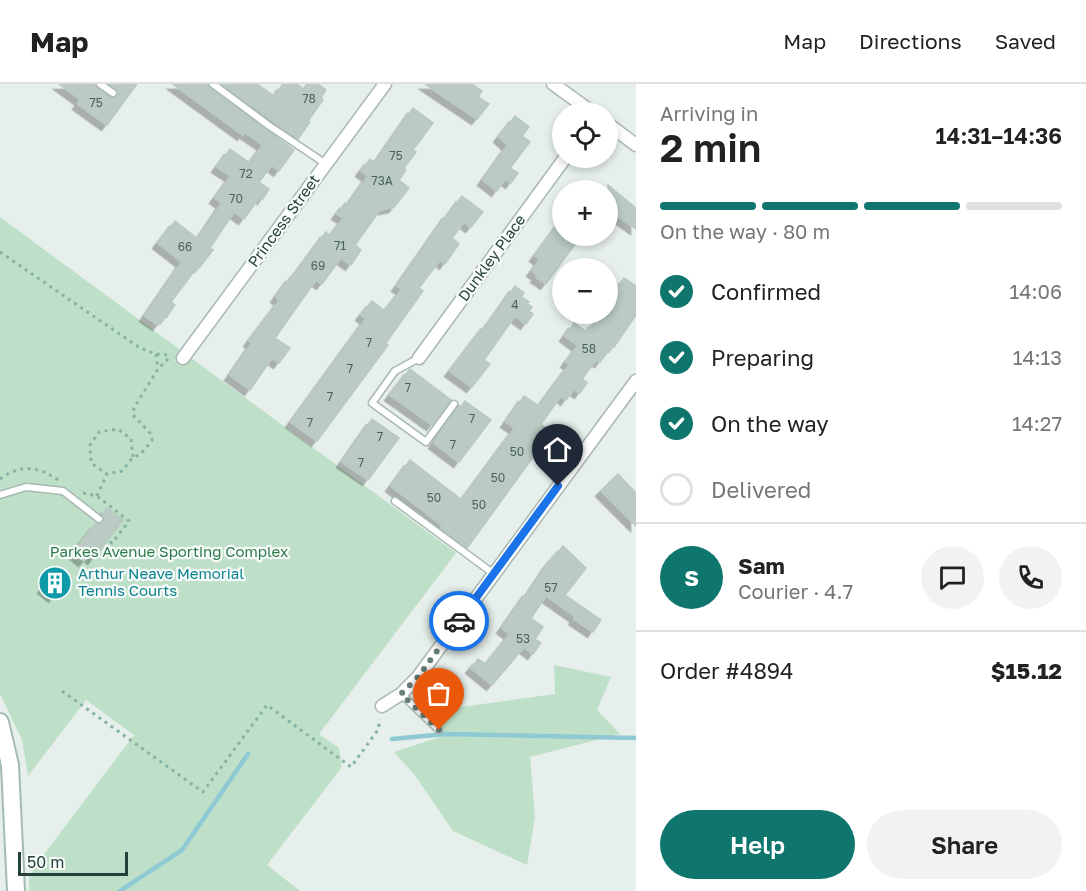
<!DOCTYPE html>
<html lang="en">
<head>
<meta charset="utf-8">
<style>
  :root { --surface:#fff; --page:#f2f2f2; --text:#222; --muted:#767676; --line:#e0e0e0; --accent:#0f766e }
  body { margin:0; font-family:"Golos Text",sans-serif; background:var(--page); color:var(--text); height:100vh; display:flex; flex-direction:column; font-size:22px; white-space:nowrap }
  * { box-sizing:border-box; margin:0 }
  p { font-size:20px; color:var(--muted) }
  .icon { flex:none; width:33px; height:33px; fill:none; stroke:currentColor; stroke-width:2; stroke-linecap:round; stroke-linejoin:round }
  .map { position:relative; flex:1; overflow:hidden }
  .panel { display:flex; flex-direction:column; background:var(--surface); width:450px }
  .panel>* { flex:none }
  .fabs { position:absolute; left:552px; top:18px; display:grid; gap:12px }
  .fabs a { display:grid; place-items:center; width:66px; height:66px; border-radius:50%; background:var(--surface); box-shadow:0 3px 9px #0003; font-size:30px }
  .scale { position:absolute; left:18px; bottom:15px; width:110px; box-sizing:border-box; padding-left:6px; border:3px solid #24423a; border-top:0; font-size:16px; line-height:21px; white-space:nowrap; color:#24423a; -webkit-text-stroke:4px #f7fbf9; paint-order:stroke }
  .pin { position:absolute; display:grid; place-items:center; width:51px; height:51px; color:#fff; margin:-62px -26px; border-radius:50% 50% 50% 0; rotate:-45deg; box-shadow:0 0 6px #0007 }
  .pin .icon { rotate:45deg }
  .courier { position:absolute; display:grid; place-items:center; width:60px; height:60px; margin:-30px; border:4px solid #1a73e8; border-radius:50%; background:#fff; color:#222; box-shadow:0 2px 8px #0007 }
  .headline em { font-style:normal; font-weight:600 }
  .headline div { display:flex; flex-direction:column-reverse }
  .headline { display:flex; align-items:center; justify-content:space-between; height:102px; padding:0 24px }
  h1 { font-size:39px; font-weight:600; line-height:45px }
  .bar { display:grid; grid-template-columns:repeat(4,1fr); gap:9px 6px; align-content:center; height:72px; padding:0 24px }
  .bar i { height:8px; border-radius:4px; background:var(--line) }
  .bar .selected { background:var(--accent) }
  .bar p { grid-column:span 4 }
  .line { display:flex; align-items:center; gap:15px; padding:0 24px; border-top:2px solid var(--line) }
  .line div { flex:1 }
  .round { display:grid; place-items:center; flex:none; width:63px; height:63px; border-radius:32px; background:var(--page) }
  ol { padding:0 24px; list-style:none }
  li { display:flex; align-items:center; gap:18px; height:66px }
  li p { margin-inline-start:auto }
  li .icon { padding:6px; border-radius:50%; background:var(--accent); color:#fff; stroke-width:4 }
  li:last-child { color:var(--muted) }
  li i { width:33px; height:33px; border:3px solid var(--line); border-radius:50% }
  .action { display:flex; gap:12px; margin-top:auto; padding:12px 24px }
  .action a { flex:1; height:69px; border-radius:36px; background:var(--accent); color:#fff; font-size:24px; font-weight:600; line-height:69px; text-align:center }
  .action a+a { background:var(--page); color:var(--text) }
  header { display:flex; align-items:center; gap:36px; box-sizing:border-box; height:84px; padding:0 30px; background:var(--surface); border-bottom:2px solid var(--line) }
  header strong { font-size:28px }
  nav { display:flex; gap:33px; margin-inline-start:auto; font-size:21px }
  main { display:flex; flex:1; min-height:0 }
  .map>svg:first-child { display:block }
</style>
</head>
<body>
<header>
<strong>Map</strong>
<nav><a>Map</a><a>Directions</a><a>Saved</a></nav>
</header>
<main>
<div class="map">
<svg width="636" height="807" viewBox="0 0 636 807">
  <defs>
    <filter id="shadow"><feDropShadow dx="-5.5" dy="5.5" stdDeviation="0" flood-color="#0004"/></filter>
  </defs>
  <rect width="100%" height="100%" fill="#e6efeb"/>
  <!-- green -->
  <g fill="#bfe0c8">
    <path d="M 0,133 L 456,469 L 319,650 L 339,664 L 342,683 L 267,781 L 300,807 L 29,807 L 29,793 L 39,777 L 134,651 L 86,616 L 28,692 L 22,656 L 0,610 Z"/>
    <path d="M 554,581 L 611,593 L 597,626 L 620,650 L 530,673 L 535,733 L 527,781 L 453,747 L 414,690 L 394,668 L 443,652 L 433,627 L 555,610 Z"/>
  </g>
  <g fill="none" stroke-linecap="round" stroke-linejoin="round">
    <!-- stream -->
    <g stroke="#8ec9d4" stroke-width="4.5">
      <path d="M 392,655 L 445,650 L 636,654"/>
      <path d="M 120,807 L 182,766 L 248,670"/>
    </g>
  </g>
  <!-- building -->
  <g fill="#bbcac4" stroke="#b8c9c2" stroke-width="1.5" filter="url(#shadow)">
    <path d="M 59,0 L 95,0 L 97,4 L 113,14 L 117,12 L 118,7 L 109,0 L 137,0 L 107,41 L 78,20 L 81,16 Z"/>
    <path d="M 173,0 L 208,0 L 210,4 L 294,66 L 279,87 L 272,81 L 259,98 L 269,105 L 263,115 L 260,113 L 244,135 L 234,128 L 210,164 L 213,166 L 200,183 L 198,182 L 171,218 L 175,221 L 166,234 L 164,233 L 158,241 L 145,232 L 182,178 L 158,159 L 175,137 L 198,155 L 222,119 L 215,114 L 231,92 L 217,83 L 230,65 L 250,79 L 263,61 L 244,48 L 243,51 Z"/>
    <path d="M 222,0 L 257,0 L 274,12 L 283,0 L 297,0 L 303,5 L 307,0 L 318,0 L 326,6 L 321,14 L 323,16 L 308,37 L 310,38 L 298,55 Z"/>
    <path d="M 425,0 L 472,0 L 482,7 L 478,13 L 489,20 L 477,35 Z"/>
    <path d="M 413,24 L 433,39 L 413,66 L 416,68 L 404,84 L 406,86 L 399,96 L 409,104 L 394,123 L 380,126 L 355,161 L 361,166 L 351,181 L 341,174 L 322,200 L 316,196 L 275,254 L 290,264 L 279,279 L 272,274 L 250,306 L 230,291 L 252,259 L 249,257 L 280,216 L 276,213 L 291,192 L 293,193 L 326,148 L 330,152 L 344,134 L 337,130 L 345,119 L 348,121 L 368,92 L 361,87 L 370,75 L 375,79 Z"/>
    <path d="M 515,32 L 529,43 L 522,52 L 530,58 L 510,84 L 518,89 L 511,99 L 505,95 L 497,107 L 483,96 L 508,61 L 499,53 Z"/>
    <path d="M 608,101 L 636,124 L 636,145 L 608,125 Z"/>
    <path d="M 462,112 L 483,128 L 471,143 L 464,138 L 452,154 L 459,160 L 445,180 L 440,176 L 419,204 L 423,207 L 386,259 L 388,261 L 317,357 L 291,338 L 366,235 L 361,231 L 372,217 L 385,227 L 402,205 L 397,202 L 448,129 L 449,130 Z"/>
    <path d="M 562,135 L 562,152 L 581,152 L 546,200 L 536,193 L 538,191 L 532,187 L 540,176 L 535,172 Z"/>
    <path d="M 624,194 L 636,202 L 636,231 L 614,263 L 612,262 L 600,278 L 596,276 L 582,295 L 587,299 L 580,309 L 574,305 L 566,316 L 561,312 L 541,340 L 549,346 L 536,369 L 467,464 L 441,444 L 443,442 L 391,402 L 410,376 L 462,416 L 515,344 L 506,338 L 524,312 L 539,322 L 570,280 L 566,278 L 578,262 L 565,252 L 574,239 L 587,248 L 594,238 L 598,240 L 605,230 L 608,230 L 608,226 L 619,209 L 615,206 Z"/>
    <path d="M 515,202 L 524,209 L 521,213 L 529,218 L 527,220 L 532,223 L 529,227 L 533,230 L 526,240 L 515,232 L 484,276 L 490,280 L 472,303 L 450,287 L 486,240 L 487,242 Z"/>
    <path d="M 410,285 L 451,316 L 432,341 L 390,311 Z"/>
    <path d="M 465,317 L 491,336 L 459,378 L 434,359 L 459,321 L 461,323 Z"/>
    <path d="M 372,335 L 399,354 L 368,396 L 342,378 Z"/>
    <path d="M 618,390 L 636,409 L 636,442 L 601,407 Z"/>
    <path d="M 107,424 L 123,436 L 93,475 L 89,471 L 84,477 L 73,468 L 96,439 L 100,440 L 103,438 L 102,431 Z"/>
    <path d="M 563,462 L 586,484 L 565,511 L 601,536 L 593,548 L 574,535 L 576,533 L 546,512 L 531,534 L 543,543 L 535,555 L 541,559 L 533,570 L 524,563 L 492,601 L 471,584 L 478,575 L 486,580 L 510,550 L 502,544 L 528,507 L 529,508 L 550,477 Z"/>
    <path d="M 57,486 L 68,493 L 54,513 L 43,504 Z"/>
  </g>
  <g fill="none" stroke-linecap="round" stroke-linejoin="round">
    <!-- lane casing -->
    <g stroke="#a8b8b2" stroke-width="9">
      <g id="lane">
        <path d="M 100,0 L 113,9"/>
        <path d="M 213,0 L 268,41 L 326,80"/>
        <path d="M 419,274 L 395,287 L 372,319 L 426,358 L 454,320"/>
        <path d="M 0,411 L 26,403 L 63,407 L 99,435"/>
        <path d="M 395,417 L 494,490"/>
        <path d="M 401,610 L 439,646"/>
      </g>
    </g>
    <!-- street casing -->
    <g stroke="#a8b8b2" stroke-width="15">
      <g id="street">
        <path d="M 553,0 L 592,28"/>
        <path d="M 608,40 L 636,61"/>
        <path d="M 183,274 L 385,0"/>
        <path d="M 419,274 L 565,74"/>
        <path d="M 382,622 L 401,610 L 418,593 L 636,297"/>
      </g>
    </g>
    <!-- secondary casing -->
    <g stroke="#a4bbb3" stroke-width="20">
      <path id="secondary" d="M 0,638 L 10,681 L 16,807"/>
    </g>
    <!-- path -->
    <g stroke="#86b3a5" stroke-width="3" stroke-dasharray="3 4.5" stroke-linecap="butt">
      <path d="M 0,168 L 140,264 L 156,270 L 171,271"/>
      <path d="M 156,270 L 158,285"/>
      <path d="M 133,373 L 131,355 L 118,345 L 99,348 L 90,361 L 91,379 L 107,390 L 122,387 L 133,373 C 142,371 146,364 152,356 L 150,349 L 133,331 L 134,324 L 158,285 L 170,273"/>
      <path d="M 0,395 C 20,380 38,382 58,396"/>
      <path d="M 83,409 L 97,412 L 129,437 L 112,459 L 108,456"/>
      <path d="M 97,412 L 107,390"/>
      <path d="M 62,607 L 203,708 L 267,621 L 351,683 L 378,646 L 380,635"/>
    </g>
    <!-- lane -->
    <use href="#lane" stroke="#fff" stroke-width="6"/>
    <!-- street -->
    <use href="#street" stroke="#fff" stroke-width="12"/>
    <!-- secondary -->
    <use href="#secondary" stroke="#fff" stroke-width="16"/>
  </g>
  <g fill="none" stroke-linecap="round" stroke-linejoin="round">
    <!-- done -->
    <path stroke="#687f78" stroke-width="6" stroke-dasharray="0 10.8" d="M 439,646 L 401,610 L 418,593 L 459,537"/>
    <!-- route -->
    <path stroke="#1a73e8" stroke-width="8" d="M 459,537 L 558,402"/>
  </g>
  <!-- icons -->
  <defs>
    <g id="building-disc" transform="scale(1.725)"><circle r="9.5" fill="#0f9aa8" stroke="#f7fbf9"/><path d="M-4-6H4V6H1V3H-1V6H-4ZM-2.5-4.3h1.7v1.8h-1.7ZM.8-4.3h1.7v1.8H.8ZM-2.5-1h1.7V.8h-1.7ZM.8-1h1.7V.8H.8Z" fill="#fff"/></g>
  </defs>
  <g fill-rule="evenodd">
    <use href="#building-disc" x="55" y="499"/>
  </g>
  <g text-anchor="middle" stroke-width="4.5" stroke-linejoin="round" paint-order="stroke">
    <!-- number labels -->
    <g font-size="12" fill="#4a645c">
      <text x="309" y="19">78</text>
      <text x="96" y="23">75</text>
      <text x="396" y="76">75</text>
      <text x="246" y="94">72</text>
      <text x="382" y="101">73A</text>
      <text x="236" y="119">70</text>
      <text x="340" y="166">71</text>
      <text x="185" y="167">66</text>
      <text x="318" y="186">69</text>
      <text x="515" y="225">4</text>
      <text x="369" y="263">7</text>
      <text x="589" y="269">58</text>
      <text x="350" y="289">7</text>
      <text x="408" y="308">7</text>
      <text x="330" y="317">7</text>
      <text x="472" y="339">7</text>
      <text x="310" y="343">7</text>
      <text x="380" y="357">7</text>
      <text x="453" y="365">7</text>
      <text x="517" y="372">50</text>
      <text x="361" y="383">7</text>
      <text x="498" y="398">50</text>
      <text x="434" y="418">50</text>
      <text x="479" y="425">50</text>
      <text x="551" y="508">57</text>
      <text x="523" y="559">53</text>
    </g>
    <!-- street labels -->
    <g font-size="15" fill="#24423a" stroke="#f7fbf9">
      <text transform="translate(284 137) rotate(-54)" y="5">Princess Street</text>
      <text transform="translate(492 174) rotate(-54)" y="5">Dunkley Place</text>
    </g>
    <!-- park labels -->
    <g font-size="15" fill="#2d7a4b" stroke="#f7fbf9">
      <text x="169" y="473">Parkes Avenue Sporting Complex</text>
    </g>
    <!-- culture labels -->
    <g font-size="15" fill="#0d838f" stroke="#f7fbf9" text-anchor="start">
      <text x="78" y="495">Arthur Neave Memorial<tspan x="78" dy="17">Tennis Courts</tspan></text>
    </g>
  </g>
</svg>
<div class="fabs">
<a><svg class="icon" aria-label="locate" viewBox="0 0 24 24"><circle cx="12" cy="12" r="6"/><path d="M12 2v4M12 18v4M2 12h4M18 12h4"/></svg></a>
<a>+</a>
<a>−</a>
</div>
<div class="scale">50 m</div>
<div class="pin" style="left:439px;top:646px;background:#ea580c"><svg class="icon" aria-label="bag" viewBox="0 0 24 24"><path d="M5 8h14l-1 12H6zM9 8a3 3 0 0 1 6 0"/></svg></div>
<div class="pin" style="left:558px;top:402px;background:#1f2937"><svg class="icon" aria-label="home" viewBox="0 0 24 24"><path d="M3 11l9-7 9 7M6 9v11h12V9"/></svg></div>
<div class="courier" style="left:459px;top:537px"><svg class="icon" aria-label="car" viewBox="0 0 24 24"><path d="M5 17H2v-5l4-1 3-4h7l3 4 3 1v5h-3M9 17h6M6 11h13"/><circle cx="7" cy="17" r="2"/><circle cx="17" cy="17" r="2"/></svg></div>
</div>
<section class="panel">
<div class="headline"><div><h1>2 min</h1><p>Arriving in</p></div><em>14:31–14:36</em></div>
<div class="bar"><i class="selected"></i><i class="selected"></i><i class="selected"></i><i></i><p>On the way · 80 m</p></div>
<ol>
<li><svg class="icon" aria-label="check" viewBox="0 0 24 24"><path d="M5 12l5 5 9-10"/></svg>Confirmed<p>14:06</p></li>
<li><svg class="icon" aria-label="check" viewBox="0 0 24 24"><path d="M5 12l5 5 9-10"/></svg>Preparing<p>14:13</p></li>
<li><svg class="icon" aria-label="check" viewBox="0 0 24 24"><path d="M5 12l5 5 9-10"/></svg>On the way<p>14:27</p></li>
<li><i></i>Delivered</li>
</ol>
<div class="line" style="height:108px"><b class="round" style="background:var(--accent);color:#fff">S</b><div><b>Sam</b><p>Courier · 4.7</p></div><a class="round"><svg class="icon" aria-label="chat" viewBox="0 0 24 24"><path d="M4 5h16v11H9l-5 4z"/></svg></a><a class="round"><svg class="icon" aria-label="phone" viewBox="0 0 24 24"><path d="M5 4h4l2 5-3 2q2 4 5 5l2-3 5 2v4C11 20 4 13 5 4z"/></svg></a></div>
<div class="line" style="height:78px"><div>Order #4894</div><b>$15.12</b></div>
<div class="action"><a>Help</a><a>Share</a></div>
</section>
</main>
</body>
</html>
